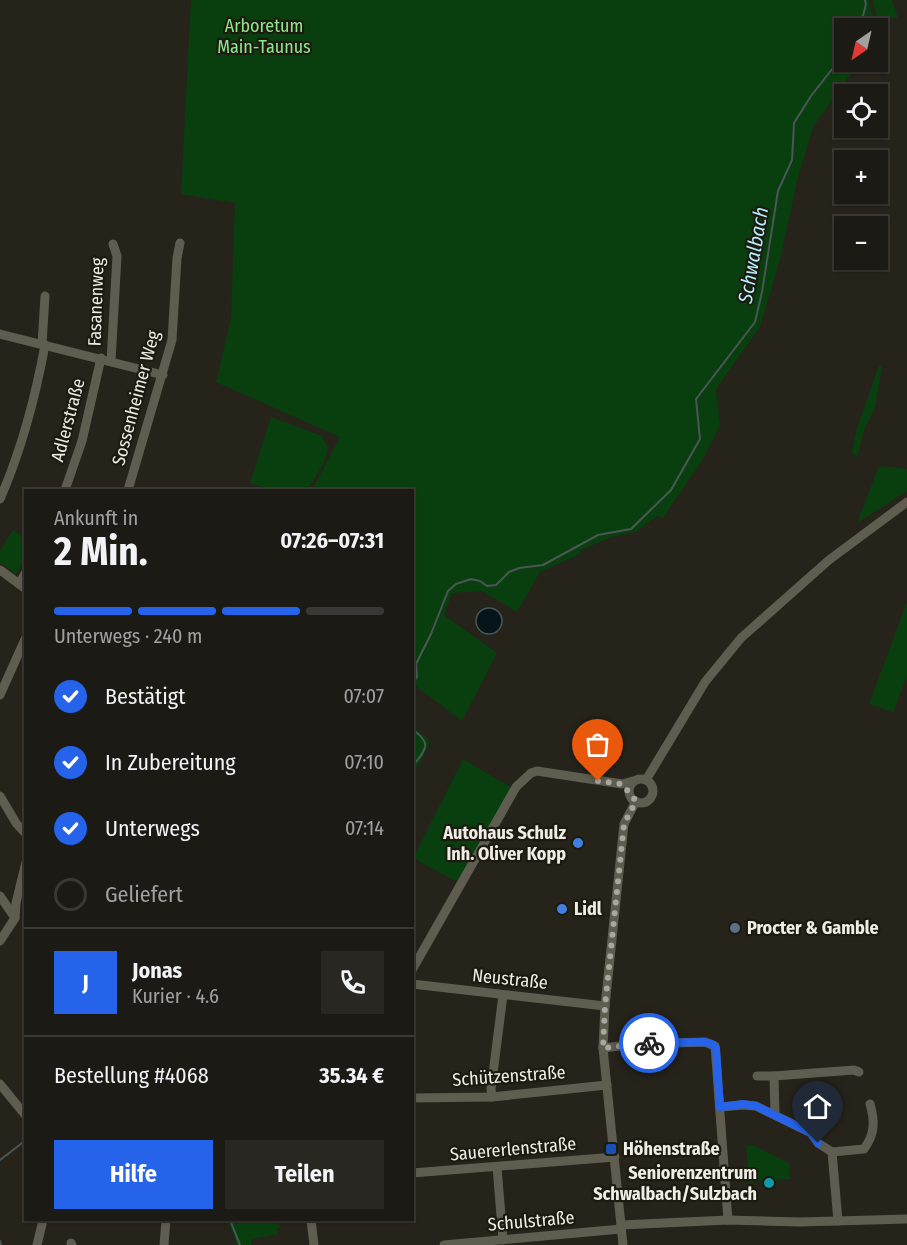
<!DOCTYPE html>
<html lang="de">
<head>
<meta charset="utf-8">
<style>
  :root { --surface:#1c1a14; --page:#292722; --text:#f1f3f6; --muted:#a0a1a0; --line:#3a3834; --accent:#2563eb }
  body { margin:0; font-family:"Fira Sans Condensed",sans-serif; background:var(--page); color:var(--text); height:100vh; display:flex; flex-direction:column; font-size:22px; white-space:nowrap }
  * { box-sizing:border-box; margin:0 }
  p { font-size:20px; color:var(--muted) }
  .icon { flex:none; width:33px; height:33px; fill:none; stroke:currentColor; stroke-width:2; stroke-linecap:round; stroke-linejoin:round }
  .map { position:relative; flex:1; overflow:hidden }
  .sheet { position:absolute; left:24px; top:489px; width:390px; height:732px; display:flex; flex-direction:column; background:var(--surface); border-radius:0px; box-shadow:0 2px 4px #0004,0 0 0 2px var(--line) }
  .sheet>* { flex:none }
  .needle { width:39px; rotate:214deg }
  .buttons { position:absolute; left:834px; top:18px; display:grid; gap:12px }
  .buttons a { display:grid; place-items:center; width:54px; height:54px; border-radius:0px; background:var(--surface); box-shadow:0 2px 4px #0004,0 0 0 2px var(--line); font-size:30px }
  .pin { position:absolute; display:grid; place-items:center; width:51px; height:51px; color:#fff; margin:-62px -26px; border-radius:50% 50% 50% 0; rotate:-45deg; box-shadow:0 0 6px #0007 }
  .pin .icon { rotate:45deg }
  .courier { position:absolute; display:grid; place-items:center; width:60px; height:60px; margin:-30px; border:4px solid #2563eb; border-radius:50%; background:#fff; color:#222; box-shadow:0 2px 8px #0007 }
  .summary em { font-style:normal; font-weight:700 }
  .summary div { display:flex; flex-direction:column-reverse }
  .summary { display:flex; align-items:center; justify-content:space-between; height:102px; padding:0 30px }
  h1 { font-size:39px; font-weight:700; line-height:45px }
  .bar { display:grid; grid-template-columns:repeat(4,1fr); gap:9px 6px; align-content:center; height:72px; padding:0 30px }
  .bar i { height:8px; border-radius:4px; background:var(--line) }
  .bar .on { background:var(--accent) }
  .bar p { grid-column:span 4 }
  .line { display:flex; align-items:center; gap:15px; padding:0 30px; border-top:2px solid var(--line) }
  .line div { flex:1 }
  .round { display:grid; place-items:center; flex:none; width:63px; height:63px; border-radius:0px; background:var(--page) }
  ol { padding:0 30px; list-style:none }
  li { display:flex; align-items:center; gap:18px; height:66px }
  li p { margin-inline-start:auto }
  li .icon { padding:6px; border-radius:50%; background:var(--accent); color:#fff; stroke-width:4 }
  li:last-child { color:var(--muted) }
  li i { width:33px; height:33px; border:3px solid var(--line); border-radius:50% }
  .primary-button { display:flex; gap:12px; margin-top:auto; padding:12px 30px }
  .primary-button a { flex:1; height:69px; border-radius:0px; background:var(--accent); color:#fff; font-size:24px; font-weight:700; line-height:69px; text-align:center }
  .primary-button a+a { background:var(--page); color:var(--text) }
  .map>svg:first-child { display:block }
</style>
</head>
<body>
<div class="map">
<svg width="907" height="1245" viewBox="0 0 907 1245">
  <rect width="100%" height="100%" fill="#26231a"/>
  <!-- green -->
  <g fill="#093f0f">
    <path d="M 191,0 L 869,0 L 874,23 L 872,28 L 844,28 L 844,62 L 859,62 L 813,127 L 797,181 L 781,256 L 760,327 L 716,389 L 720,425 L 703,459 L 663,518 L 657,516 L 636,532 L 612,537 L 581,550 L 580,554 L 540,572 L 517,612 L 482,591 L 452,593 L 444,615 L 497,653 L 462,721 L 418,688 L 417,686 L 413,693 L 412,490 L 312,490 L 340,437 L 216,382 L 231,318 L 235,203 L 181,194 Z"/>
    <path d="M 873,0 L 892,0 L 898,18 L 877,18 Z"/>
    <path d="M 879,365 L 882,366 L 875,408 L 865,427 L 857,457 L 852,453 L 856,431 Z"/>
    <path d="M 271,417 L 322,436 L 328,448 L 324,463 L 307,490 L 272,490 L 250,483 Z"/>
    <path d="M 879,466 L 907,469 L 907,491 L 857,523 Z"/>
    <path d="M 13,530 L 25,538 L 25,560 L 16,574 L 0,563 L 0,550 Z"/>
    <path d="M 907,602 L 907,677 L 893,712 L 869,704 Z"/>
    <path d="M 413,727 L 428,739 L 429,745 L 413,775 Z"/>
    <path d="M 463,759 L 512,788 L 459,883 L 413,858 Z"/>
    <path d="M 753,1145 L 789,1163 L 790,1179 L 753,1182 L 753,1183 L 749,1184 L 746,1146 Z"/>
    <path d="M 226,1220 L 278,1220 L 280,1228 L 277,1228 L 278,1234 L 251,1239 L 251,1245 L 236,1245 L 233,1232 Z"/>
  </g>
  <!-- water -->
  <circle fill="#051519" stroke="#4b5656" stroke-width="1.5" cx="489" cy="621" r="13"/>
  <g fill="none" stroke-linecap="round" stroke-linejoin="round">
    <!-- stream -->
    <g stroke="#4b5656" stroke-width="2">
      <path d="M 860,28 L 866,4 L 865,0"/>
      <path d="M 412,684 L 417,677 L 416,664 L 431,634 L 448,591 L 456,584 L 471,579 L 480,581 L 487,586 L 496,585 L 509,572 L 519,568 L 543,565 L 598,535 L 631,529 L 671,490 L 700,439 L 696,399 L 755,322 L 762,292 L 778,191 L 792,160 L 794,123 L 811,96 L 844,54"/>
      <path d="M 412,729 C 433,744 426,749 412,767"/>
      <path d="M 0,1160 L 26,1140"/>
      <path d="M 230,1220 L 240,1245"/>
      <path d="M 0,1241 L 1,1245"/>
    </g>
    <!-- minor -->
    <g stroke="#5f5c50" stroke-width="9">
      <path d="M 0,334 L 163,375"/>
      <path d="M 42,344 L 45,296"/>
      <path d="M 111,361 L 117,256 L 113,244"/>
      <path d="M 65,490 L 82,441 L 101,358"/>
      <path d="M 128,490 L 172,340 L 177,258 L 180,243"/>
      <path d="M 0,499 C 22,449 35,399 45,345"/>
      <path d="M 0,570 L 26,589"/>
      <path d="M 19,584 L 26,572"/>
      <path d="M 0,695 L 26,637"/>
      <circle cx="641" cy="791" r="12"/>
      <path d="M 646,780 L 705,682 L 741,638 L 829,560 L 907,502"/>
      <path d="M 0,796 L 16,823 L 26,834"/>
      <path d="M 0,896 L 15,918"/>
      <path d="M 0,941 L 15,918 L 16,903 L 26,862"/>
      <path d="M 412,970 L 516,787 L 531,773 L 537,771 L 622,784 L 633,781"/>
      <path d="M 412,984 L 605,1006"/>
      <path d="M 603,1048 L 636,1044 L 705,1042 L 715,1046 L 728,1220"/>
      <path d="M 757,1076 L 774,1076"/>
      <path d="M 0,1084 L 26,1116"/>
      <path d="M 492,1097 L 491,1089 L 503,995"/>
      <path d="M 412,1098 L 492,1097 L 607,1085"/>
      <path d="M 721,1107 L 743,1105 L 756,1106 L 811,1133 L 818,1143 L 832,1152 L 838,1221"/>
      <path d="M 775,1115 L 774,1076 L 854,1070 L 859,1072"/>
      <path d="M 832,1152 L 864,1149 C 875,1134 875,1121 870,1104"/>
      <path d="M 497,1167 L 503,1240"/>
      <path d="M 412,1173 L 615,1157"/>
      <path d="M 311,1220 L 314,1245"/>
      <path d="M 621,1225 L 728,1220 L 800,1222 L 907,1219"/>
      <path d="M 71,1243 L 72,1245"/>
      <path d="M 37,1245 L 43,1220"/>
      <path d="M 164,1245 L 166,1220"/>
      <path d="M 444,1245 L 621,1229"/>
      <path d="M 623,1245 L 603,1048 L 605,1006 L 624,824 L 636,801"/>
    </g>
  </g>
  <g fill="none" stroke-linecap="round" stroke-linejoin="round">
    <!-- done -->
    <path stroke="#a8a69f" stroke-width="6" stroke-dasharray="0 10.8" d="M 598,781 L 622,784 L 636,801 L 624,824 L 605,1006 L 603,1048 L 649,1043"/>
    <!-- route -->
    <path stroke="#2563eb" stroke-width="8" d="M 649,1043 L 705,1042 L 712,1044 L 716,1048 L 720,1107 L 743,1104 L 756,1106 L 811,1133 L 818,1143"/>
  </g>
  <!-- markers -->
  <g fill="#3f7fe0" stroke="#1d1a10" stroke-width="2">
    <circle cx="578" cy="843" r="6"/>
    <circle cx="562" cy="909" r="6"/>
  </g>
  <circle fill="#5c6f8a" stroke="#1d1a10" stroke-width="2" cx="735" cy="928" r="6"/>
  <rect fill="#1a4fb4" stroke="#1d1a10" stroke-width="2" x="605" y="1143" width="12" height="12" rx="3"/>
  <circle fill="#0f9aa8" stroke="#1d1a10" stroke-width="2" cx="769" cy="1183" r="6"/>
  <g text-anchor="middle" stroke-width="4.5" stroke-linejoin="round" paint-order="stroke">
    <!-- park labels -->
    <g font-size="18" fill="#8be78d" stroke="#1d1a10">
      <text x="264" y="32">Arboretum<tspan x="264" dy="21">Main-Taunus</tspan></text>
    </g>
    <!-- street labels -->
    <g font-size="18" fill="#eeede6" stroke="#1d1a10">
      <text transform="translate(96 302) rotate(-88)" y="6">Fasanenweg</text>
      <text transform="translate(136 398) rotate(-75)" y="6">Sossenheimer Weg</text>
      <text transform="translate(68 420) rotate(-75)" y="6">Adlerstraße</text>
      <text transform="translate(510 979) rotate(6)" y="6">Neustraße</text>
      <text transform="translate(509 1076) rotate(-4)" y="6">Schützenstraße</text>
      <text transform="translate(513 1149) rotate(-5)" y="6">Sauererlenstraße</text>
      <text transform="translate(531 1221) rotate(-5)" y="6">Schulstraße</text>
    </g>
    <!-- poi labels -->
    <g font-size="18" font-weight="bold" fill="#eeede6" stroke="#1d1a10" text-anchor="start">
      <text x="566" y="839" text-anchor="end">Autohaus Schulz<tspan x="566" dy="21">Inh. Oliver Kopp</tspan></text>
      <text x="574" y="915">Lidl</text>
      <text x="747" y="934">Procter &amp; Gamble</text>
      <text x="623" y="1155">Höhenstraße</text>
      <text x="757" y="1179" text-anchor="end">Seniorenzentrum<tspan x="757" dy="21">Schwalbach/Sulzbach</tspan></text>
    </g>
    <!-- water labels -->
    <g font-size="20" font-style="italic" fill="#b6effd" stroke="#1d1a10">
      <text transform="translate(753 255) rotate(-80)" y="7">Schwalbach</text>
    </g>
  </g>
</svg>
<div class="buttons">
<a><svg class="needle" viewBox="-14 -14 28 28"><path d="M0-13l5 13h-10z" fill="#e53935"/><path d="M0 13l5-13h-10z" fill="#a0a1a0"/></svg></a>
<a><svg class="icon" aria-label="locate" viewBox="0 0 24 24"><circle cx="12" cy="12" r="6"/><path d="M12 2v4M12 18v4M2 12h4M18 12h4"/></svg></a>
<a>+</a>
<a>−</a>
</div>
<div class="pin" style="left:598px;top:781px;background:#ea580c"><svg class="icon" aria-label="bag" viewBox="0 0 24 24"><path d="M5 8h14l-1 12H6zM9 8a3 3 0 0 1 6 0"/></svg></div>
<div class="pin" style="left:818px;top:1143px;background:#1f2937"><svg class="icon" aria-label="home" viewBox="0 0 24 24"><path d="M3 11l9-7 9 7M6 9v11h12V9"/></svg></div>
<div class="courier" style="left:649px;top:1043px"><svg class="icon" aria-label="bike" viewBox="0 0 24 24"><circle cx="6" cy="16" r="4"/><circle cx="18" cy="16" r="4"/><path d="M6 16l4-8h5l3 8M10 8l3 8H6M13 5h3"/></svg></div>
<section class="sheet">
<div class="summary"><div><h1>2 Min.</h1><p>Ankunft in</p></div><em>07:26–07:31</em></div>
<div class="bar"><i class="on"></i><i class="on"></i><i class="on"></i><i></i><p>Unterwegs · 240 m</p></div>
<ol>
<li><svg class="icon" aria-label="check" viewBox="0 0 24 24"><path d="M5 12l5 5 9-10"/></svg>Bestätigt<p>07:07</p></li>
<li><svg class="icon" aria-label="check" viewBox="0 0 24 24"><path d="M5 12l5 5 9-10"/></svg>In Zubereitung<p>07:10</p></li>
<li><svg class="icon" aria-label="check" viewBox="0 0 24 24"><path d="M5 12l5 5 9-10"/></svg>Unterwegs<p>07:14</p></li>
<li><i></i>Geliefert</li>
</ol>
<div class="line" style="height:108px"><b class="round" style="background:var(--accent);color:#fff">J</b><div><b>Jonas</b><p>Kurier · 4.6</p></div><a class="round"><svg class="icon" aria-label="phone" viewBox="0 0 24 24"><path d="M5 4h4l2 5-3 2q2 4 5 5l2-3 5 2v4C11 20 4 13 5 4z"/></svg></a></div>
<div class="line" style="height:78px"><div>Bestellung #4068</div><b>35.34 €</b></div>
<div class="primary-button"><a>Hilfe</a><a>Teilen</a></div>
</section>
</div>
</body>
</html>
